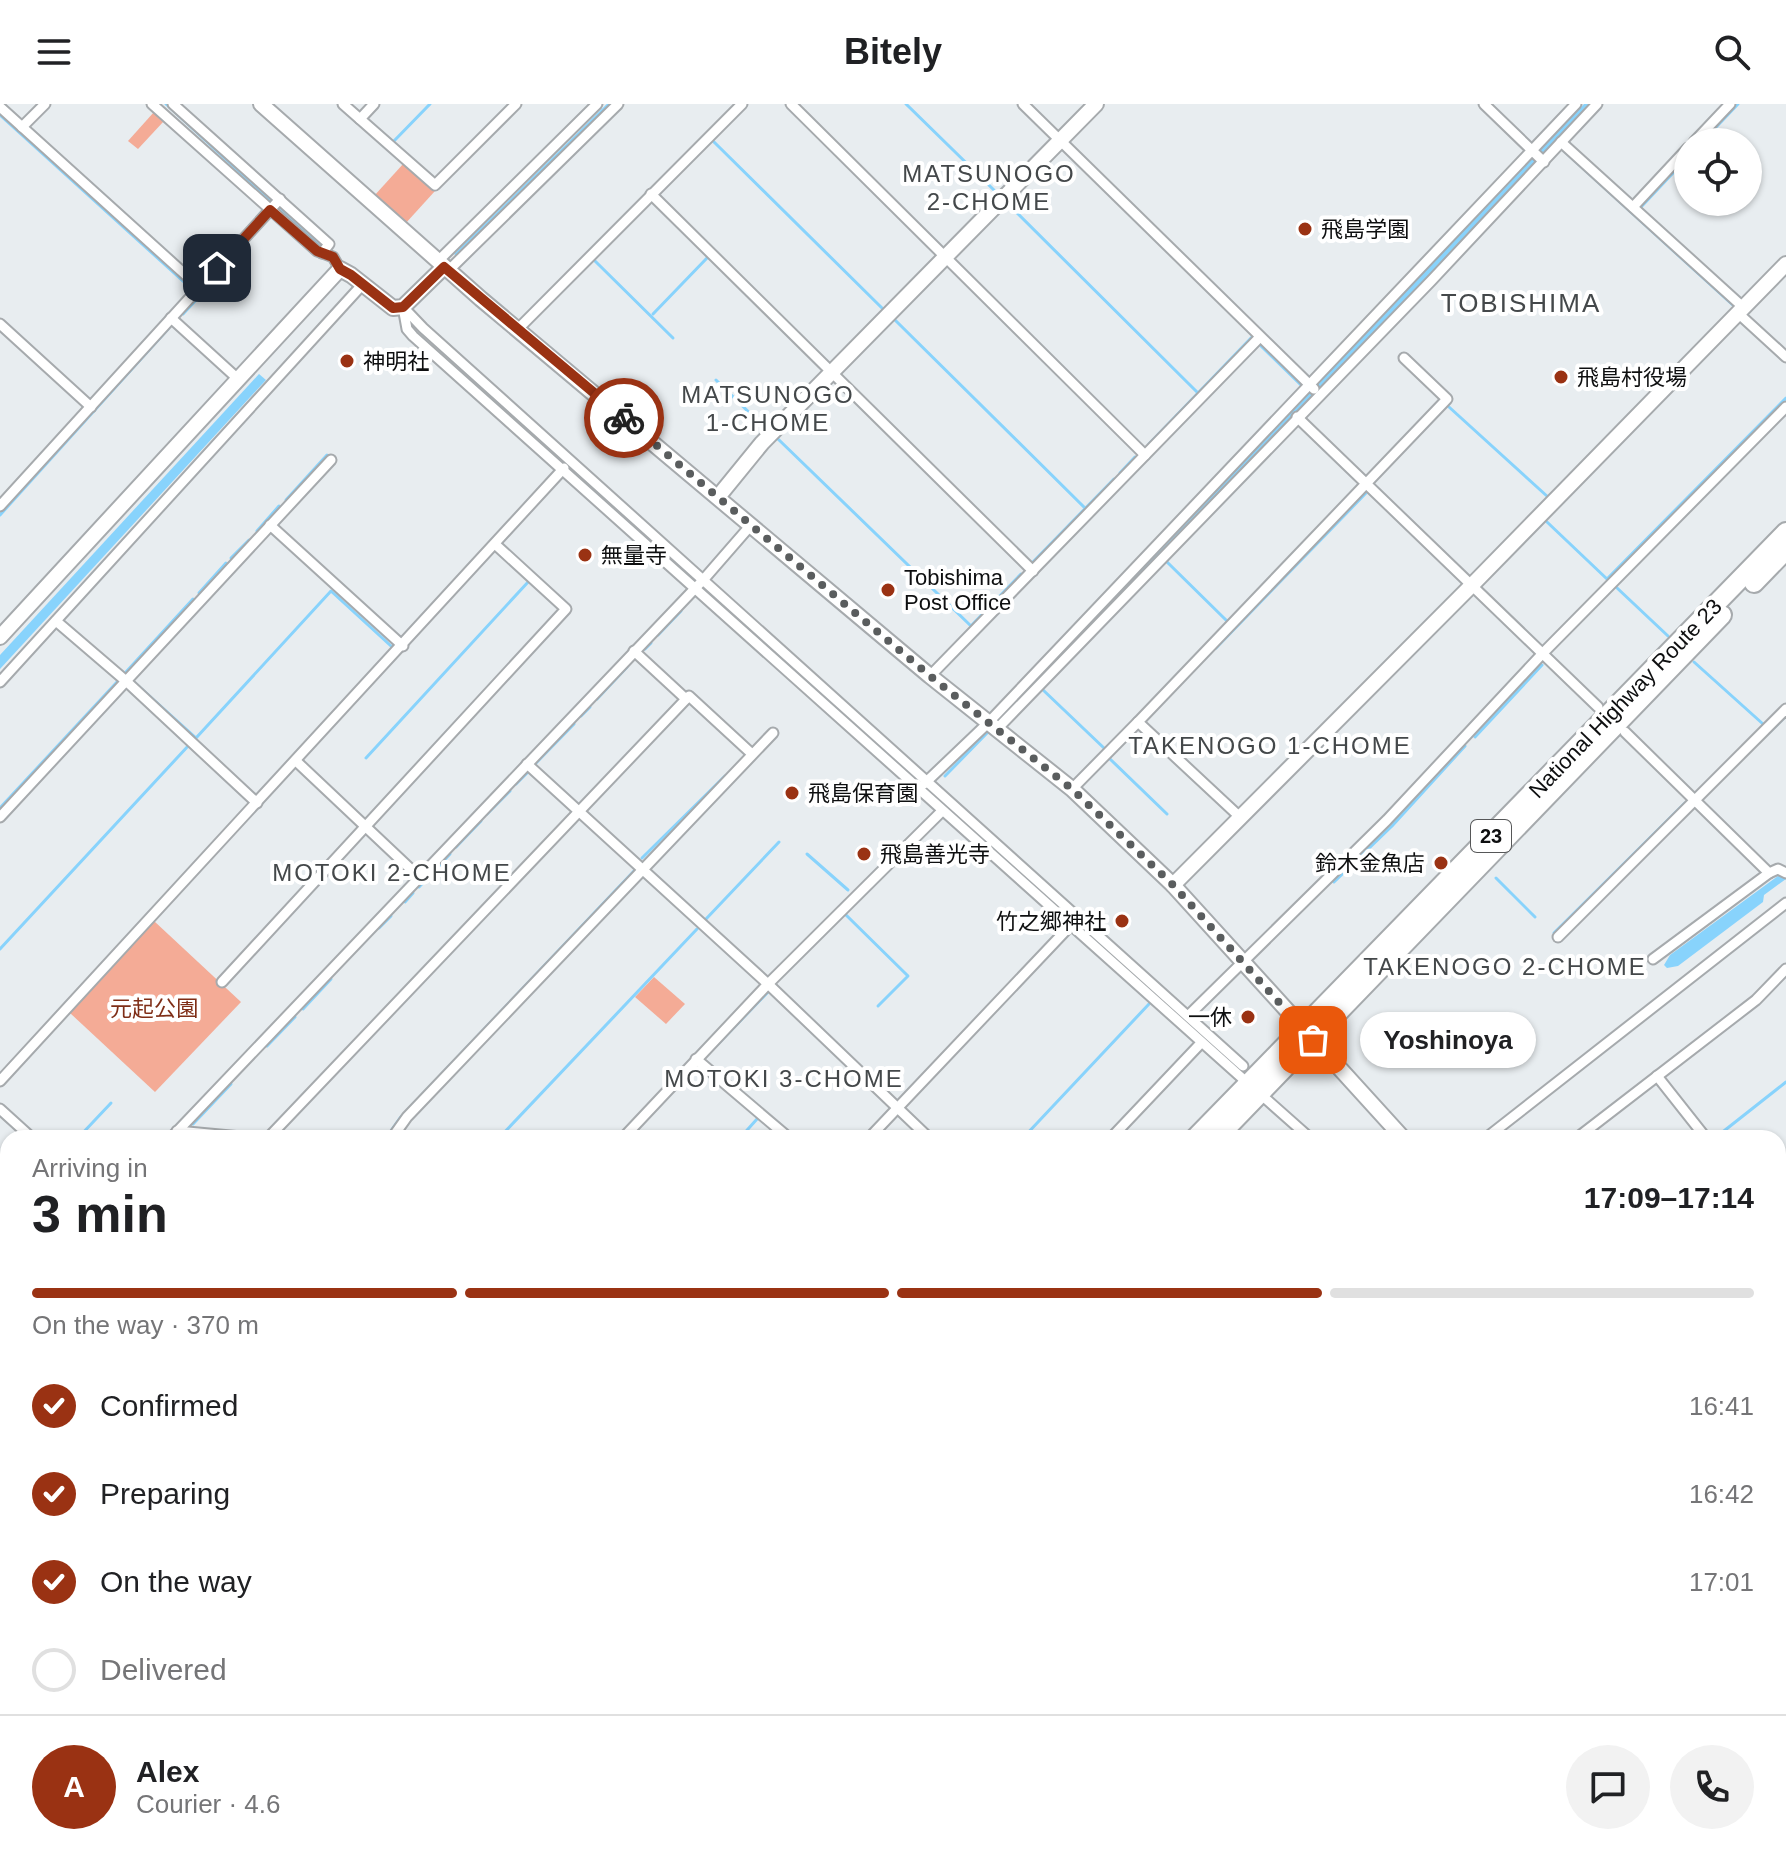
<!DOCTYPE html>
<html lang="en">
<head>
<meta charset="utf-8">
<style>
  :root { --surface:#fff; --page:#f2f2f2; --text:#202124; --muted:#757577; --line:#e0e0e0; --accent:#9a3213 }
  body { margin:0; font-family:Helvetica,"Noto Sans JP",sans-serif; background:var(--page); color:var(--text); height:100vh; display:flex; flex-direction:column; font-size:30px; white-space:nowrap }
  * { box-sizing:border-box; margin:0 }
  p { font-size:26px; color:var(--muted) }
  .icon { flex:none; width:44px; height:44px; fill:none; stroke:currentColor; stroke-width:2; stroke-linecap:round; stroke-linejoin:round }
  .map { position:relative; flex:1; overflow:hidden }
  .details { position:absolute; left:0px; top:1026px; width:1786px; height:746px; display:flex; flex-direction:column; background:var(--surface); border-radius:24px 24px 0 0; box-shadow:0 2px 6px #0004 }
  .details>* { flex:none }
  .controls { position:absolute; left:1674px; top:24px; display:grid; gap:16px }
  .controls a { display:grid; place-items:center; width:88px; height:88px; border-radius:50%; background:var(--surface); box-shadow:0 2px 6px #0004; font-size:40px }
  .pin { position:absolute; display:grid; place-items:center; width:68px; height:68px; color:#fff; margin:-34px; border-radius:16px; box-shadow:0 4px 12px #0006 }
  .courier { position:absolute; display:grid; place-items:center; width:80px; height:80px; margin:-40px; border:6px solid #9a3213; border-radius:50%; background:#fff; color:#222; box-shadow:0 2px 10px #0007 }
  .bubble { position:absolute; height:56px; border-radius:28px; background:var(--surface); box-shadow:0 2px 6px #0004; font-size:26px; font-weight:700; line-height:56px; text-align:center }
  .head em { font-style:normal; font-weight:700 }
  .head div { display:flex; flex-direction:column-reverse }
  .head { display:flex; align-items:center; justify-content:space-between; height:136px; padding:0 32px }
  h1 { font-size:52px; font-weight:700; line-height:60px }
  .bar { display:grid; grid-template-columns:repeat(4,1fr); gap:12px 8px; align-content:center; height:96px; padding:0 32px }
  .bar i { height:10px; border-radius:6px; background:var(--line) }
  .bar .active { background:var(--accent) }
  .bar p { grid-column:span 4 }
  .line { display:flex; align-items:center; gap:20px; padding:0 32px; border-top:2px solid var(--line) }
  .line div { flex:1 }
  .round { display:grid; place-items:center; flex:none; width:84px; height:84px; border-radius:42px; background:var(--page) }
  ol { padding:0 32px; list-style:none }
  li { display:flex; align-items:center; gap:24px; height:88px }
  li p { margin-inline-start:auto }
  li .icon { padding:8px; border-radius:50%; background:var(--accent); color:#fff; stroke-width:4 }
  li:last-child { color:var(--muted) }
  li i { width:44px; height:44px; border:4px solid var(--line); border-radius:50% }
  header { display:flex; justify-content:space-between; align-items:center; height:104px; padding:0 32px; background:var(--surface); font-size:36px; font-weight:700 }
  .map>svg:first-child { display:block }
</style>
</head>
<body>
<header><svg class="icon" aria-label="menu" viewBox="0 0 24 24"><path d="M4 6h16M4 12h16M4 18h16"/></svg>Bitely<svg class="icon" aria-label="search" viewBox="0 0 24 24"><circle cx="10" cy="10" r="6"/><path d="M15 15l6 6"/></svg></header>
<div class="map">
<svg width="1786" height="1771" viewBox="0 0 1786 1771">
  <rect width="100%" height="100%" fill="#e8edf0"/>
  <!-- green -->
  <g fill="#f4ab96">
    <path d="M 154,8 L 164,17 L 138,45 L 128,37 Z"/>
    <path d="M 404,59 L 435,87 L 405,120 L 374,92 Z"/>
    <path d="M 154,817 L 241,898 L 155,988 L 70,909 Z"/>
    <path d="M 654,873 L 685,900 L 666,920 L 635,893 Z"/>
    <path d="M 1778,1182 L 1786,1192 L 1786,1276 L 1778,1283 Z"/>
  </g>
  <!-- water -->
  <g fill="#88d3fc">
    <path d="M 1584,0 L 1589,0 L 1422,179 L 1000,618 L 996,615 Z"/>
    <path d="M 259,270 L 266,276 L 0,565 L 0,551 Z"/>
    <path d="M 1786,766 L 1786,775 L 1764,791 L 1763,798 L 1678,862 L 1667,864 L 1664,861 L 1670,851 Z"/>
    <path d="M 8,1232 L 8,1515 L 0,1517 L 0,1234 Z"/>
    <rect x="1778" y="1451" width="8" height="93"/>
  </g>
  <g fill="none" stroke-linecap="round" stroke-linejoin="round">
    <!-- stream -->
    <g stroke="#88d3fc" stroke-width="3">
      <path d="M 166,0 L 269,95"/>
      <path d="M 906,0 L 997,89"/>
      <path d="M 0,11 L 184,178"/>
      <path d="M 713,37 L 884,206"/>
      <path d="M 393,38 L 430,0"/>
      <path d="M 1702,38 L 1738,0"/>
      <path d="M 1564,47 L 1735,203"/>
      <path d="M 1008,100 L 1198,289"/>
      <path d="M 279,103 L 320,141"/>
      <path d="M 1641,103 L 1688,53"/>
      <path d="M 456,150 L 609,0"/>
      <path d="M 595,157 L 673,234"/>
      <path d="M 183,210 L 196,196"/>
      <path d="M 653,210 L 707,154"/>
      <path d="M 895,216 L 1086,405"/>
      <path d="M 1261,242 L 1301,281"/>
      <path d="M 716,276 L 766,325"/>
      <path d="M 1449,303 L 1548,393"/>
      <path d="M 778,335 L 971,522 L 1021,470"/>
      <path d="M 1149,340 L 1252,233"/>
      <path d="M 572,364 L 667,450"/>
      <path d="M 1120,369 L 1135,353"/>
      <path d="M 286,396 L 327,351"/>
      <path d="M 0,411 L 168,225"/>
      <path d="M 1547,418 L 1607,475 L 1786,294"/>
      <path d="M 257,427 L 279,402"/>
      <path d="M 231,454 L 249,436"/>
      <path d="M 1166,457 L 1227,517"/>
      <path d="M 1033,458 L 1114,375"/>
      <path d="M 1616,483 L 1668,532"/>
      <path d="M 199,489 L 226,459"/>
      <path d="M 658,531 L 681,507"/>
      <path d="M 1216,544 L 1366,389"/>
      <path d="M 645,545 L 651,539"/>
      <path d="M 1694,558 L 1763,620"/>
      <path d="M 126,568 L 193,495"/>
      <path d="M 135,579 L 196,634 L 331,487 L 391,542"/>
      <path d="M 1042,585 L 1105,645"/>
      <path d="M 597,595 L 627,563"/>
      <path d="M 581,612 L 590,603"/>
      <path d="M 1475,633 L 1542,561"/>
      <path d="M 1757,640 L 1786,612"/>
      <path d="M 366,654 L 529,477 L 527,475"/>
      <path d="M 1110,655 L 1167,710"/>
      <path d="M 536,659 L 574,620"/>
      <path d="M 945,672 L 988,628"/>
      <path d="M 516,680 L 528,668"/>
      <path d="M 0,704 L 117,578"/>
      <path d="M 487,710 L 510,687"/>
      <path d="M 456,743 L 481,717"/>
      <path d="M 807,750 L 848,786"/>
      <path d="M 642,754 L 725,672"/>
      <path d="M 1496,774 L 1535,813"/>
      <path d="M 1334,778 L 1392,722 L 1465,642"/>
      <path d="M 419,783 L 450,750"/>
      <path d="M 405,798 L 413,789"/>
      <path d="M 844,809 L 908,872 L 878,902"/>
      <path d="M 706,815 L 779,738"/>
      <path d="M 379,824 L 391,812"/>
      <path d="M 1554,829 L 1685,699"/>
      <path d="M 0,845 L 189,641"/>
      <path d="M 303,905 L 331,875"/>
      <path d="M 267,942 L 295,913"/>
      <path d="M 715,943 L 768,888"/>
      <path d="M 193,1020 L 231,980"/>
      <path d="M 78,1034 L 111,999"/>
      <path d="M 386,1034 L 400,1014 L 634,767"/>
      <path d="M 499,1034 L 697,825"/>
      <path d="M 740,1034 L 757,1015"/>
      <path d="M 1023,1034 L 1149,900"/>
      <path d="M 1715,1034 L 1786,978"/>
      <path d="M 1778,1292 L 1786,1285"/>
      <path d="M 1778,1442 L 1786,1442"/>
      <path d="M 0,1530 L 8,1528"/>
      <path d="M 1778,1568 L 1782,1563"/>
      <path d="M 989,1764 L 1008,1771"/>
      <path d="M 1284,1764 L 1301,1771"/>
      <path d="M 1540,1764 L 1558,1771"/>
      <path d="M 254,1771 L 260,1764"/>
      <path d="M 708,1771 L 711,1764"/>
      <path d="M 880,1771 L 882,1764"/>
      <path d="M 1050,1771 L 1052,1764"/>
      <path d="M 1613,1771 L 1619,1764"/>
    </g>
    <!-- street casing -->
    <g stroke="#a6aaad" stroke-width="13">
      <g id="street">
        <path d="M 152,0 L 317,147 L 333,153 L 340,165"/>
        <path d="M 173,0 L 329,140 L 322,149"/>
        <path d="M 343,0 L 435,81 L 516,0"/>
        <path d="M 791,0 L 1145,351"/>
        <path d="M 1023,0 L 1314,285"/>
        <path d="M 1484,0 L 1544,58"/>
        <path d="M 0,3 L 199,183"/>
        <path d="M 360,15 L 374,0"/>
        <path d="M 22,23 L 45,0"/>
        <path d="M 1561,38 L 1744,204"/>
        <path d="M 1694,38 L 1730,0"/>
        <path d="M 651,90 L 1033,467"/>
        <path d="M 1633,103 L 1688,44"/>
        <path d="M 437,158 L 597,0"/>
        <path d="M 448,167 L 618,0"/>
        <path d="M 403,203 L 407,225 L 413,232 L 1242,974"/>
        <path d="M 403,203 L 423,224 L 1243,962"/>
        <path d="M 1739,210 L 1786,253"/>
        <path d="M 171,214 L 238,275"/>
        <path d="M 0,220 L 91,303"/>
        <path d="M 517,226 L 742,0"/>
        <path d="M 1297,313 L 1598,603"/>
        <path d="M 0,402 L 280,95"/>
        <path d="M 270,421 L 403,542"/>
        <path d="M 56,517 L 126,577 L 257,699"/>
        <path d="M 634,547 L 686,595"/>
        <path d="M 930,572 L 1259,234"/>
        <path d="M 0,578 L 362,181"/>
        <path d="M 997,625 L 1431,177 L 1597,0"/>
        <path d="M 1625,628 L 1769,769 L 1778,765 L 1786,769"/>
        <path d="M 296,657 L 419,773"/>
        <path d="M 527,660 L 768,880 L 929,1034"/>
        <path d="M 924,680 L 988,619 L 1576,0"/>
        <path d="M 1072,685 L 1138,618"/>
        <path d="M 0,713 L 331,356"/>
        <path d="M 1241,714 L 1138,618 L 1447,295 L 1404,254"/>
        <path d="M 1558,833 L 1786,605"/>
        <path d="M 1653,855 L 1769,769"/>
        <path d="M 222,878 L 566,505 L 496,441"/>
        <path d="M 1188,912 L 1387,716 L 1544,548 L 1786,303"/>
        <path d="M 696,955 L 789,1034"/>
        <path d="M 1657,972 L 1706,1034"/>
        <path d="M 0,977 L 564,364"/>
        <path d="M 1266,995 L 1310,1034"/>
        <path d="M 0,1005 L 32,1034"/>
        <path d="M 177,1027 L 252,1034"/>
        <path d="M 171,1034 L 704,475 L 751,421"/>
        <path d="M 268,1034 L 689,592 L 752,650"/>
        <path d="M 392,1034 L 407,1013 L 773,629"/>
        <path d="M 623,1034 L 768,880 L 942,707"/>
        <path d="M 869,1034 L 1070,822"/>
        <path d="M 1111,1034 L 1201,939"/>
        <path d="M 1486,1034 L 1786,799"/>
        <path d="M 1577,1034 L 1756,896 L 1786,865"/>
        <path d="M 1778,1093 L 1786,1087"/>
        <path d="M 1778,1125 L 1786,1135"/>
        <path d="M 0,1157 L 8,1156"/>
        <path d="M 1778,1286 L 1786,1279"/>
        <path d="M 1778,1298 L 1786,1292"/>
        <path d="M 1778,1330 L 1786,1323"/>
        <path d="M 1778,1341 L 1786,1342"/>
        <path d="M 0,1566 L 8,1563"/>
        <path d="M 0,1595 L 8,1592"/>
        <path d="M 0,1657 L 8,1653"/>
        <path d="M 0,1698 L 8,1689"/>
        <path d="M 0,1741 L 8,1748"/>
        <path d="M 26,1764 L 33,1771"/>
        <path d="M 972,1764 L 990,1771"/>
        <path d="M 1299,1764 L 1317,1771"/>
        <path d="M 1419,1764 L 1441,1771"/>
        <path d="M 1564,1768 L 1571,1771"/>
        <path d="M 147,1771 L 153,1764"/>
        <path d="M 360,1771 L 367,1764"/>
        <path d="M 643,1771 L 646,1764"/>
        <path d="M 793,1771 L 796,1764"/>
        <path d="M 1140,1771 L 1143,1764"/>
        <path d="M 1605,1771 L 1611,1764"/>
      </g>
    </g>
    <!-- secondary casing -->
    <g stroke="#a6aaad" stroke-width="18">
      <g id="secondary">
        <path d="M 261,0 L 481,195 L 930,572 L 1072,685 L 1173,781 L 1403,1034"/>
        <path d="M 718,393 L 762,339 L 1096,0"/>
        <path d="M 0,533 L 340,165 L 351,171 L 393,204 L 403,203 L 444,163"/>
        <path d="M 1173,781 L 1473,480 L 1786,160"/>
        <path d="M 0,1181 L 8,1181"/>
        <path d="M 1778,1370 L 1786,1370"/>
        <path d="M 1778,1554 L 1786,1554"/>
        <path d="M 1327,1771 L 1328,1764"/>
      </g>
    </g>
    <!-- highway casing -->
    <g stroke="#a6aaad" stroke-width="22">
      <g id="highway">
        <path d="M 1754,479 L 1786,446"/>
        <path d="M 1195,1034 L 1786,428"/>
        <path d="M 1217,1034 L 1722,511"/>
        <path d="M 481,1771 L 488,1764"/>
        <path d="M 502,1771 L 508,1764"/>
      </g>
    </g>
    <!-- street -->
    <use href="#street" stroke="#fff" stroke-width="9"/>
    <!-- secondary -->
    <use href="#secondary" stroke="#fff" stroke-width="14"/>
    <!-- highway -->
    <use href="#highway" stroke="#fff" stroke-width="18"/>
  </g>
  <g fill="none" stroke-linecap="round" stroke-linejoin="round">
    <!-- done -->
    <path stroke="#5a5d5e" stroke-width="8" stroke-dasharray="0 14.4" d="M 624,314 L 930,572 L 1072,685 L 1173,781 L 1313,936"/>
    <!-- route -->
    <path stroke="#9a3213" stroke-width="10" d="M 217,164 L 270,106 L 317,147 L 333,153 L 340,165 L 351,171 L 393,204 L 403,203 L 444,163 L 624,314"/>
  </g>
  <!-- markers -->
  <g fill="#9a3213" stroke="#fff" stroke-width="3">
    <circle cx="1305" cy="125" r="8"/>
    <circle cx="347" cy="257" r="8"/>
    <circle cx="1561" cy="273" r="8"/>
    <circle cx="585" cy="451" r="8"/>
    <circle cx="888" cy="486" r="8"/>
    <circle cx="792" cy="689" r="8"/>
    <circle cx="864" cy="750" r="8"/>
    <circle cx="1441" cy="759" r="8"/>
    <circle cx="1122" cy="817" r="8"/>
    <circle cx="1248" cy="913" r="8"/>
  </g>
  <g text-anchor="middle" stroke-width="8" stroke-linejoin="round" paint-order="stroke">
    <!-- shield labels -->
    <rect fill="#fff" stroke="#565758" stroke-width="2" x="1471" y="716" width="40" height="32" rx="6"/>
    <g font-size="20" font-weight="bold" fill="#0e0f10">
      <text x="1491" y="739">23</text>
    </g>
    <!-- poi labels -->
    <g font-size="22" fill="#0e0f10" stroke="#fff" text-anchor="start">
      <text x="1321" y="133">飛島学園</text>
      <text x="363" y="265">神明社</text>
      <text x="1577" y="281">飛島村役場</text>
      <text x="601" y="459">無量寺</text>
      <text x="904" y="481">Tobishima<tspan x="904" dy="25">Post Office</tspan></text>
      <text x="808" y="697">飛島保育園</text>
      <text x="880" y="758">飛島善光寺</text>
      <text x="1425" y="767" text-anchor="end">鈴木金魚店</text>
      <text x="1106" y="825" text-anchor="end">竹之郷神社</text>
      <text x="1232" y="921" text-anchor="end">一休</text>
    </g>
    <!-- street labels -->
    <g font-size="22" fill="#0e0f10" stroke="#fff">
      <text transform="translate(1625 594) rotate(-46)" y="8">National Highway Route 23</text>
    </g>
    <!-- park labels -->
    <g font-size="22" fill="#7f2e17" stroke="#fff">
      <text x="154" y="912">元起公園</text>
    </g>
    <!-- neighbourhood labels -->
    <g font-size="24" letter-spacing="2" fill="#44484a" stroke="#fff">
      <text x="989" y="78">MATSUNOGO<tspan x="989" dy="28">2-CHOME</tspan></text>
      <text x="768" y="299">MATSUNOGO<tspan x="768" dy="28">1-CHOME</tspan></text>
      <text x="1270" y="650">TAKENOGO 1-CHOME</text>
      <text x="392" y="777">MOTOKI 2-CHOME</text>
      <text x="1505" y="871">TAKENOGO 2-CHOME</text>
      <text x="784" y="983">MOTOKI 3-CHOME</text>
    </g>
    <!-- quarter labels -->
    <g font-size="26" letter-spacing="2" fill="#44484a" stroke="#fff">
      <text x="1521" y="208">TOBISHIMA</text>
    </g>
  </g>
</svg>
<div class="controls">
<a><svg class="icon" aria-label="locate" viewBox="0 0 24 24"><circle cx="12" cy="12" r="6"/><path d="M12 2v4M12 18v4M2 12h4M18 12h4"/></svg></a>
</div>
<div class="pin" style="left:1313px;top:936px;background:#ea580c"><svg class="icon" aria-label="bag" viewBox="0 0 24 24"><path d="M5 8h14l-1 12H6zM9 8a3 3 0 0 1 6 0"/></svg></div>
<div class="pin" style="left:217px;top:164px;background:#1f2937"><svg class="icon" aria-label="home" viewBox="0 0 24 24"><path d="M3 11l9-7 9 7M6 9v11h12V9"/></svg></div>
<div class="courier" style="left:624px;top:314px"><svg class="icon" aria-label="bike" viewBox="0 0 24 24"><circle cx="6" cy="16" r="4"/><circle cx="18" cy="16" r="4"/><path d="M6 16l4-8h5l3 8M10 8l3 8H6M13 5h3"/></svg></div>
<div class="bubble" style="left:1360px;top:908px;width:176px">Yoshinoya</div>
<section class="details">
<div class="head"><div><h1>3 min</h1><p>Arriving in</p></div><em>17:09–17:14</em></div>
<div class="bar"><i class="active"></i><i class="active"></i><i class="active"></i><i></i><p>On the way · 370 m</p></div>
<ol>
<li><svg class="icon" aria-label="check" viewBox="0 0 24 24"><path d="M5 12l5 5 9-10"/></svg>Confirmed<p>16:41</p></li>
<li><svg class="icon" aria-label="check" viewBox="0 0 24 24"><path d="M5 12l5 5 9-10"/></svg>Preparing<p>16:42</p></li>
<li><svg class="icon" aria-label="check" viewBox="0 0 24 24"><path d="M5 12l5 5 9-10"/></svg>On the way<p>17:01</p></li>
<li><i></i>Delivered</li>
</ol>
<div class="line" style="height:144px"><b class="round" style="background:var(--accent);color:#fff">A</b><div><b>Alex</b><p>Courier · 4.6</p></div><a class="round"><svg class="icon" aria-label="chat" viewBox="0 0 24 24"><path d="M4 5h16v11H9l-5 4z"/></svg></a><a class="round"><svg class="icon" aria-label="phone" viewBox="0 0 24 24"><path d="M5 4h4l2 5-3 2q2 4 5 5l2-3 5 2v4C11 20 4 13 5 4z"/></svg></a></div>
</section>
</div>
</body>
</html>
